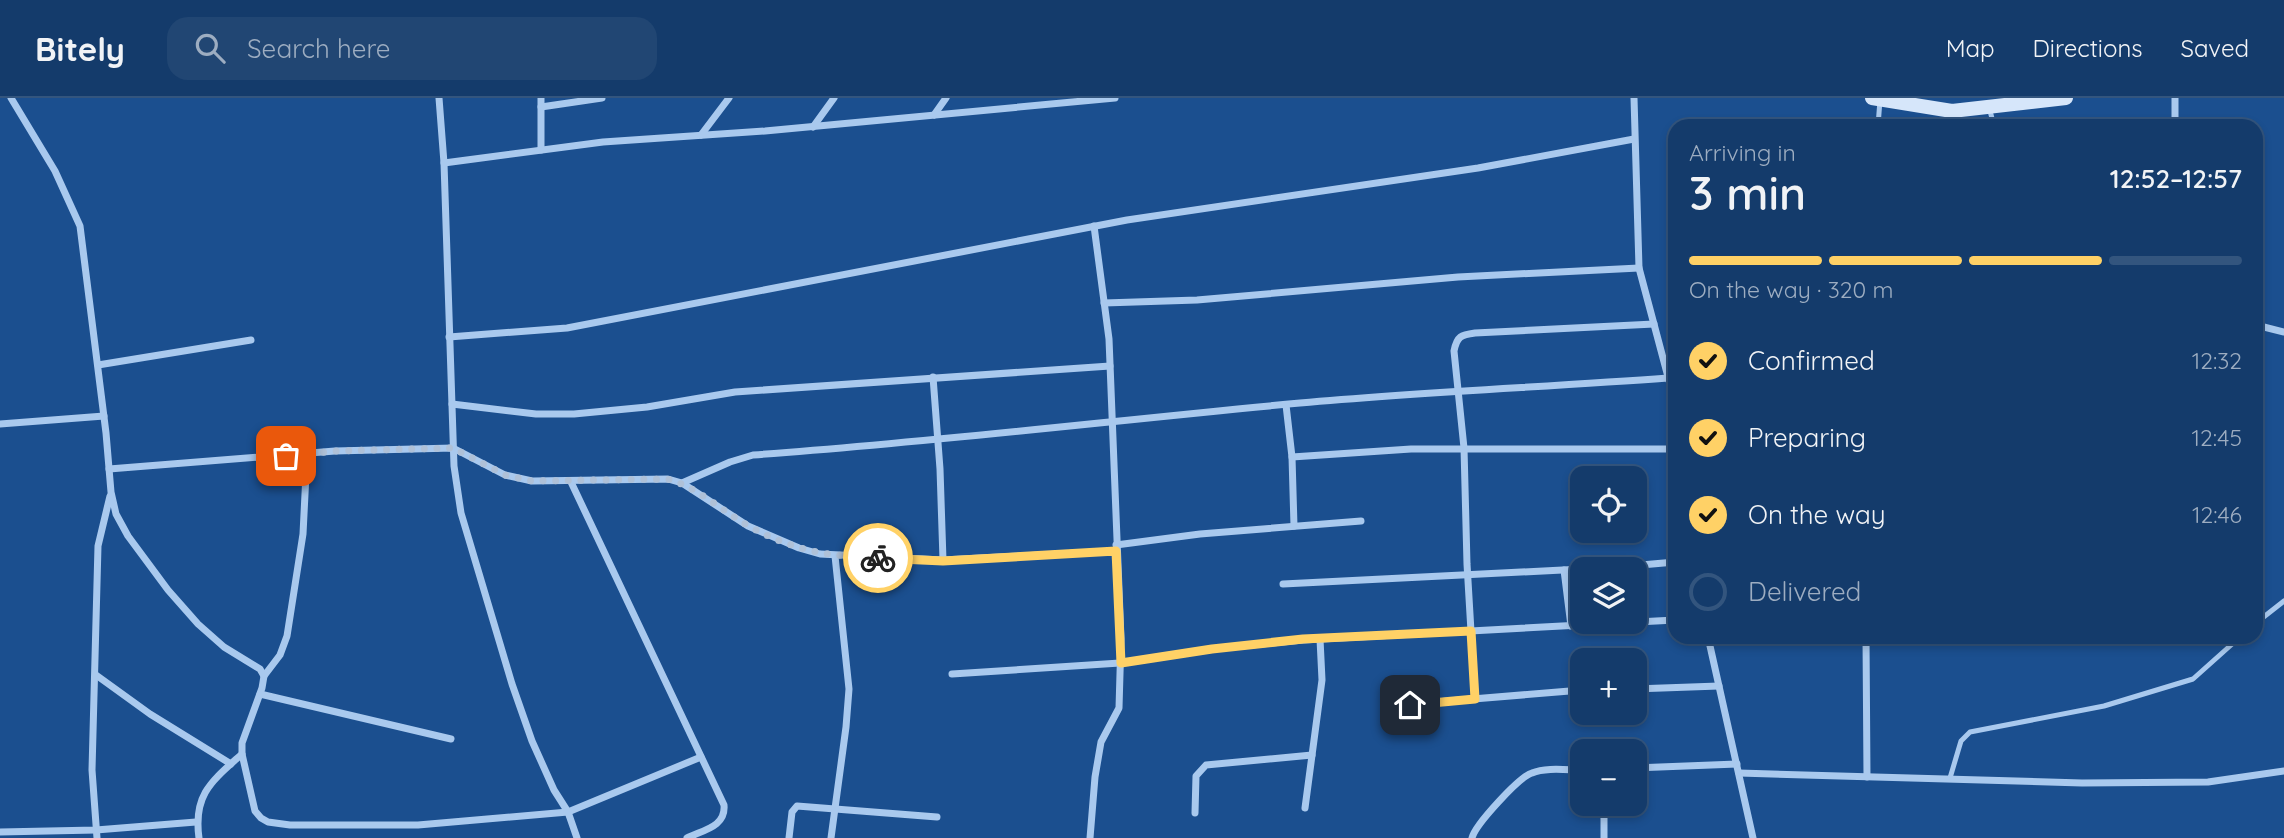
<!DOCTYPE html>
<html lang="en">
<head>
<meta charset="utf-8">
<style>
  :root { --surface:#143b6b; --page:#214673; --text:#f1f3f6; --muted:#9dadc1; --line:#33557e; --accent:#ffd166 }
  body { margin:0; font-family:Quicksand,sans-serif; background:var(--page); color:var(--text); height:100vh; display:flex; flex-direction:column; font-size:26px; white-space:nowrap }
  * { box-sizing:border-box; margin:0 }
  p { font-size:23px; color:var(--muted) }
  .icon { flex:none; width:38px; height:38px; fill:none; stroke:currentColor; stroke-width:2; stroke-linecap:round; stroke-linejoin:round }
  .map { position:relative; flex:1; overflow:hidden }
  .side { position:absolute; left:1668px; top:21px; width:595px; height:525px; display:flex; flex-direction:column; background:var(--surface); border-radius:21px; box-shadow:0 4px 10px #0003,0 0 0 2px var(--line) }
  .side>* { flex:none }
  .controls { position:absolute; left:1570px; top:368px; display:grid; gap:14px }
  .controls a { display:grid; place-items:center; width:77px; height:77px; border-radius:14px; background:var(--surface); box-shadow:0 4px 10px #0003,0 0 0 2px var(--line); font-size:35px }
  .pin { position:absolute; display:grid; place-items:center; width:60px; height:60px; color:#fff; margin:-30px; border-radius:14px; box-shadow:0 4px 10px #0006 }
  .courier { position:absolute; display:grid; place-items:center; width:70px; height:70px; margin:-35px; border:5px solid #ffd166; border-radius:50%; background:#fff; color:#222; box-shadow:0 2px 9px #0007 }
  .headline em { font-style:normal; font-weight:600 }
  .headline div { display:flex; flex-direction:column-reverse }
  .headline { display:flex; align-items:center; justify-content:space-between; height:119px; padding:0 21px }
  h1 { font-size:46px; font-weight:600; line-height:52px }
  .bar { display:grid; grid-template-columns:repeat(4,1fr); gap:10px 7px; align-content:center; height:84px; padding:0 21px }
  .bar i { height:9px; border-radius:5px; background:var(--line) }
  .bar .on { background:var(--accent) }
  .bar p { grid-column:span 4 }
  ol { padding:0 21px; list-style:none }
  li { display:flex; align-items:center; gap:21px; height:77px }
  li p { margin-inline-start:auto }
  li .icon { padding:7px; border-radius:50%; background:var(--accent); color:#111; stroke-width:4 }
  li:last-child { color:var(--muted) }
  li i { width:38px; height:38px; border:4px solid var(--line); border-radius:50% }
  header { display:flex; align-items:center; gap:42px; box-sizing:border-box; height:98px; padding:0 35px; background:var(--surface); border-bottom:2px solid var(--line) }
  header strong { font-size:33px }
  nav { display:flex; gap:38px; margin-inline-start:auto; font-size:24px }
  .search { width:490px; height:63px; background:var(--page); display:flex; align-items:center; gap:18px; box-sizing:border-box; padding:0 24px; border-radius:21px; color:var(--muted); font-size:26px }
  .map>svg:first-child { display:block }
</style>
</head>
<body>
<header>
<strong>Bitely</strong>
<div class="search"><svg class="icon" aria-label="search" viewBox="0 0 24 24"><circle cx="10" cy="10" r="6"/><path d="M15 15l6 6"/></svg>Search here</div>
<nav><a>Map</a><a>Directions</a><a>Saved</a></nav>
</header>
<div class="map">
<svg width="2284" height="740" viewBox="0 0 2284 740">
  <rect width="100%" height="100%" fill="#1b4f8f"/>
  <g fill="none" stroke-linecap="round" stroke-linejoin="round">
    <!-- lane -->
    <g stroke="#a9c9ee" stroke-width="5">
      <path d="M 1989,9 L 1994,28"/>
      <path d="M 1878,28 L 1880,2"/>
      <path d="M 2256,525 L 2284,503"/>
      <path d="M 1950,680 L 1961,643 L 1970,634 L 2104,608 L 2193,581 L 2240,539"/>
    </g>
    <!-- street -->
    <g stroke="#a9c9ee" stroke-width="7">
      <path d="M 11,0 L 55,73 L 80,128 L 106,335 L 111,394 L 116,416 L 128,438 L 168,492 L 198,526 L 224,549 L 260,571 L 264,578 L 262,590 L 242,645 L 242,656 L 255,713 L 261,720 L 268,724 L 290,727 L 418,727 L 568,714 L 701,659"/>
      <path d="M 439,0 L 444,65 L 454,368 L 461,415 L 512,586 L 532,643 L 554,692 L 568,714 L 577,740"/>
      <path d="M 541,0 L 541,52"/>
      <path d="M 1634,0 L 1639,170 L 1675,305"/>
      <path d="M 541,9 L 602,0"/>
      <path d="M 934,17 L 946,0"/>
      <path d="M 2175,28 L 2175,0"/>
      <path d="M 813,29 L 834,0"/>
      <path d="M 701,37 L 729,0"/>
      <path d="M 444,65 L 603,44 L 765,33 L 1115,0"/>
      <path d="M 1104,205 L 1197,202 L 1458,179 L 1639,170"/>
      <path d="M 2256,227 L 2284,234"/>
      <path d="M 449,239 L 567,230 L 1127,122 L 1478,70 L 1634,41"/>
      <path d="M 98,267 L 251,242"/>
      <path d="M 933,279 L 940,371 L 943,462"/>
      <path d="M 452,306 L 536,316 L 574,316 L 647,309 L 735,294 L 1110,268"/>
      <path d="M 1286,307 L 1292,359 L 1294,428"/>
      <path d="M 0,326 L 104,318"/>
      <path d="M 1292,359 L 1411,351 L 1675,351"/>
      <path d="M 109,371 L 335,353 L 453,350 L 505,377 L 532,383 L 668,381 L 682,385 L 748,428 L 799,450 L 820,456 L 943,462 L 1116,453"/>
      <path d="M 571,384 L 724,707 C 726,729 703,732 687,740"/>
      <path d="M 682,385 L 730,364 L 753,357 C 935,344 1117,322 1300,305 C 1422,294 1545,289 1668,280"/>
      <path d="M 1116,447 L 1200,436 L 1361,423"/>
      <path d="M 1596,471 L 1675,464"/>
      <path d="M 1564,472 L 1571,528"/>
      <path d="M 1283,486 L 1582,471"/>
      <path d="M 1708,539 L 1753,740"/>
      <path d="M 1866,539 L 1867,679"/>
      <path d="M 952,576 L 1120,565 L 1212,551 L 1303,542 L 1675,522"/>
      <path d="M 96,577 L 150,616 L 231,666"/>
      <path d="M 264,578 L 280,557 L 287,538 L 303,436 L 307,356"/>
      <path d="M 1634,591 L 1719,588"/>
      <path d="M 260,596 L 451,641"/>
      <path d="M 1475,601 L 1467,466 L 1464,350 L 1454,253 C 1457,238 1461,237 1475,235 L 1654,226"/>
      <path d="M 1388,608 L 1582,592"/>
      <path d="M 1634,670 L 1737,666"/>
      <path d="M 1739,675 L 2082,685 L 2208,684 L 2284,673"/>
      <path d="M 1604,705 L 1604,740"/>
      <path d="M 1305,710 L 1322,582 L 1320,541"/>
      <path d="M 1195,715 L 1196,678 L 1206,667 L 1312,657"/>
      <path d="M 0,734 L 96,732 L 196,724"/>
      <path d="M 97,740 L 92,672 L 98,448 L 110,398"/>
      <path d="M 199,740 C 193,696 212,683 242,656"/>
      <path d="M 789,740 L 792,714 L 797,708 L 937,719"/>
      <path d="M 831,740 L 846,629 L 849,591 L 835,458"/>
      <path d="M 1090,740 L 1095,679 L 1101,644 L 1119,610 L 1121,541 L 1109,241 L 1094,128"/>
      <path d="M 1472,740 C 1475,727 1519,679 1532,675 C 1546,669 1567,672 1582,672"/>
    </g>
    <!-- secondary -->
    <path stroke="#d6e6fa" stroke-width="14" d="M 1872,0 L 1952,13 L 2066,0"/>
  </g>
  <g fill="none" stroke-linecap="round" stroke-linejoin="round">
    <!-- done -->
    <path stroke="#afc1d8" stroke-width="7" stroke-dasharray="0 12.6" d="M 286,358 L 335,353 L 453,350 L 505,377 L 532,383 L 667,381 C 697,389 721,412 747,427 C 793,453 827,458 878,460"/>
    <!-- route -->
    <path stroke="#ffd166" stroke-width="9" d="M 878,460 L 943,463 L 1116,453 L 1121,565 L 1212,551 L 1303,541 L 1471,533 L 1475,601 L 1410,607"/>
  </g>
</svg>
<div class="controls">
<a><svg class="icon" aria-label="locate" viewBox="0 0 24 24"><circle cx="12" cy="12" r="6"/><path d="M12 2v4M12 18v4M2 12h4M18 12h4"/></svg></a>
<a><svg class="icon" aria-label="layers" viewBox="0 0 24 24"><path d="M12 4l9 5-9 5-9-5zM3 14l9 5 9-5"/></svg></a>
<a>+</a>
<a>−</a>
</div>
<div class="pin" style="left:286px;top:358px;background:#ea580c"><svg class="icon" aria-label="bag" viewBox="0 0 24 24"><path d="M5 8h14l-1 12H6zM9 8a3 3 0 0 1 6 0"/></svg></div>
<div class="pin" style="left:1410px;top:607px;background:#1f2937"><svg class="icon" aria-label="home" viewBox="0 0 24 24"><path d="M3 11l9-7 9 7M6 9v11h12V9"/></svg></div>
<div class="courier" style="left:878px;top:460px"><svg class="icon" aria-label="bike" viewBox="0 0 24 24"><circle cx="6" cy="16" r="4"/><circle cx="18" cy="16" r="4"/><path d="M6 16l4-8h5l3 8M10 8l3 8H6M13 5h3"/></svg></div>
<section class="side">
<div class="headline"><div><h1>3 min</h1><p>Arriving in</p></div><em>12:52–12:57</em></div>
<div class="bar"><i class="on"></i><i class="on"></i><i class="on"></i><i></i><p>On the way · 320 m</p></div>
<ol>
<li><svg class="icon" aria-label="check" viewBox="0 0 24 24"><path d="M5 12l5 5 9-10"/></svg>Confirmed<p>12:32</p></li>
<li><svg class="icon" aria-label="check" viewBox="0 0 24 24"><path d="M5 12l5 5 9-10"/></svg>Preparing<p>12:45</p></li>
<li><svg class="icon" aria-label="check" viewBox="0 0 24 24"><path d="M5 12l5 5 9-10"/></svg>On the way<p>12:46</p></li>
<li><i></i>Delivered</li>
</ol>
</section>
</div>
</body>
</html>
